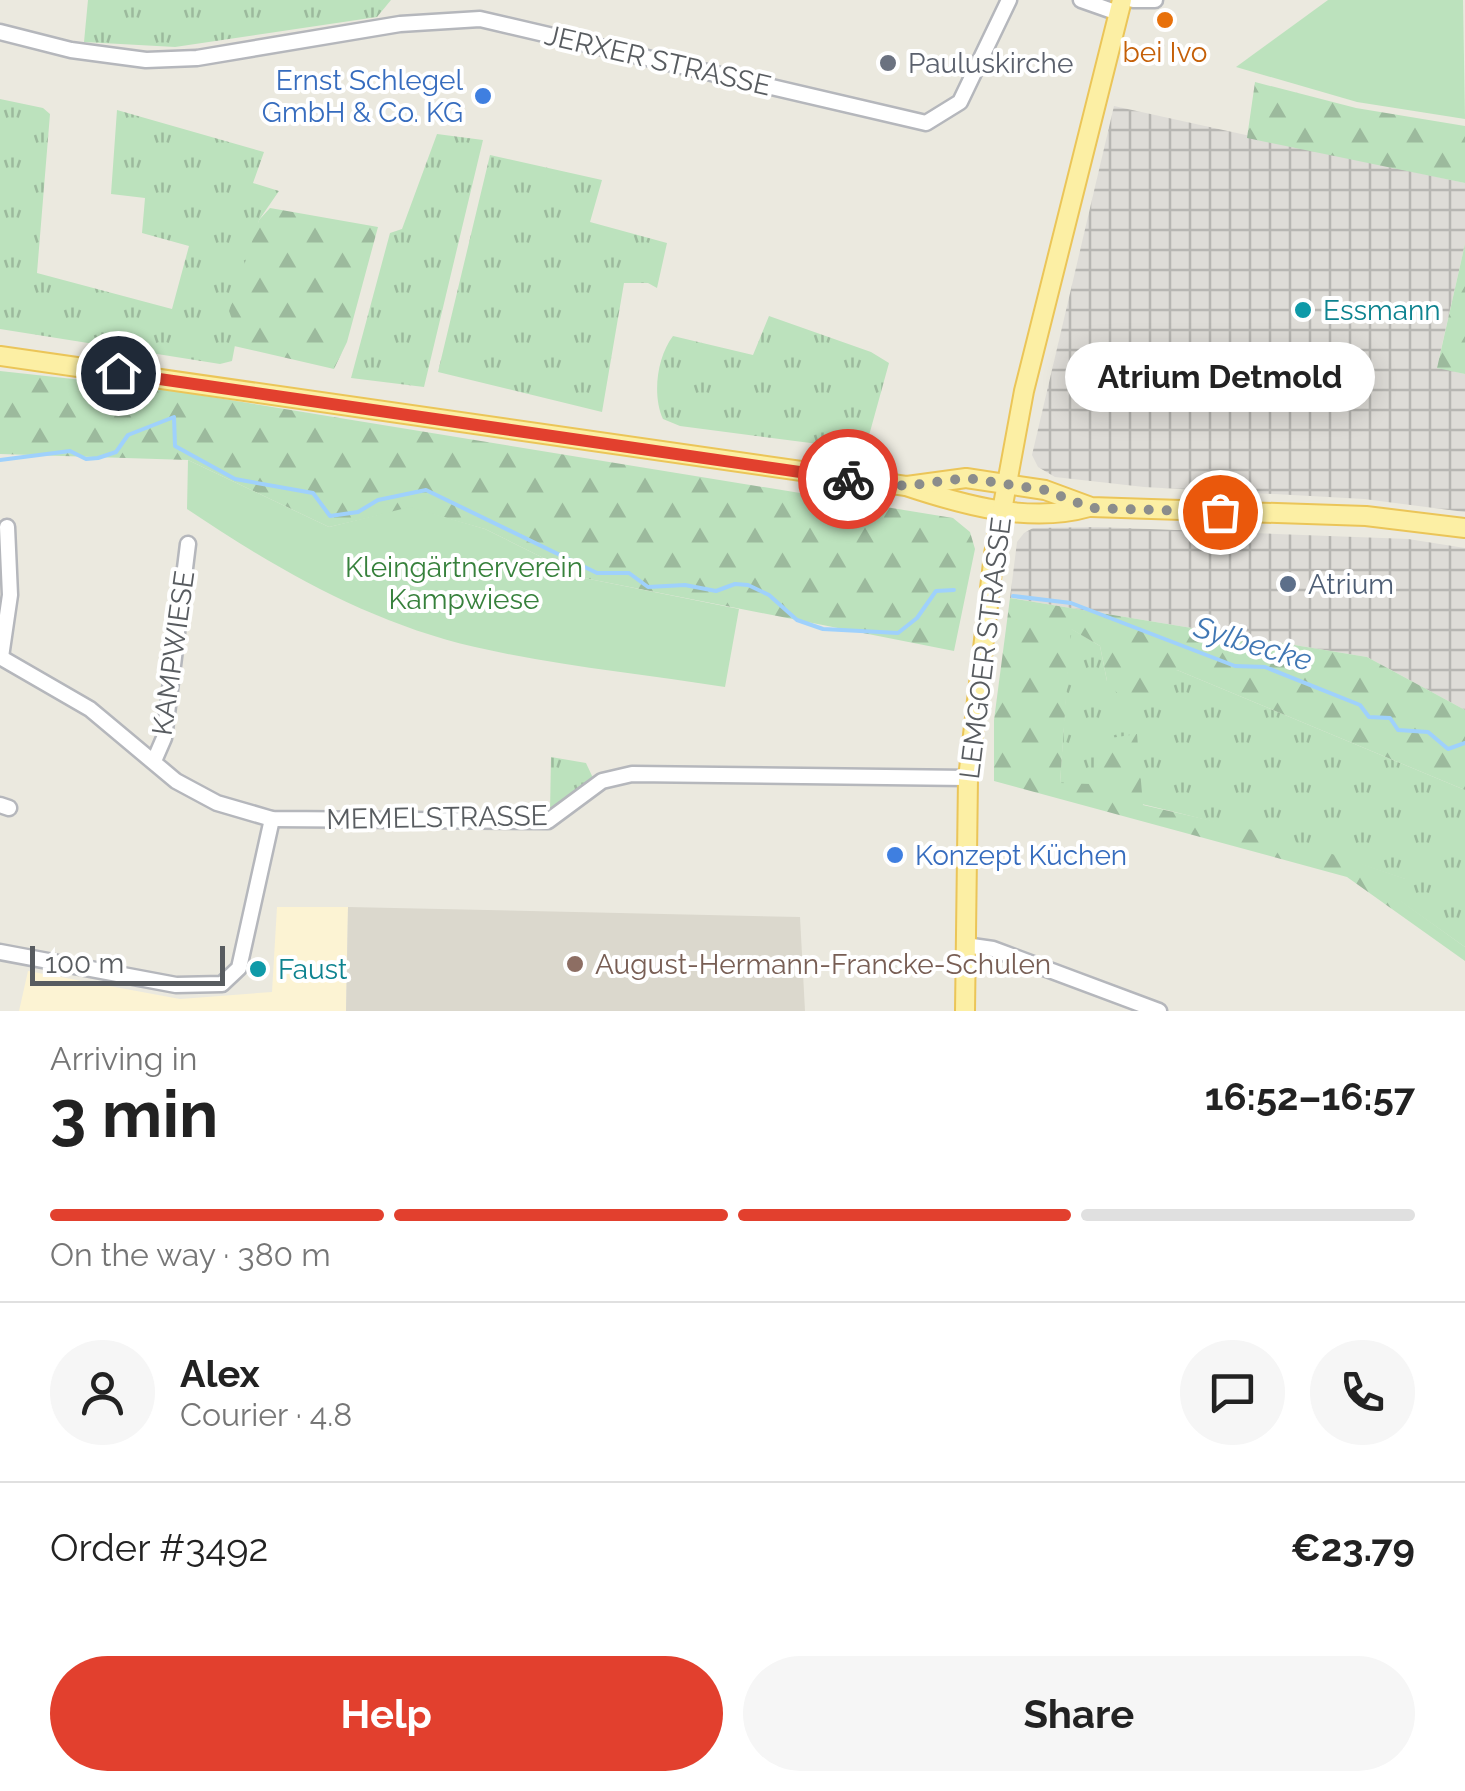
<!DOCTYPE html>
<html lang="en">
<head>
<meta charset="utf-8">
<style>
  :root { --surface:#fff; --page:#f6f6f6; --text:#222; --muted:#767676; --line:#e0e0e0; --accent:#e2402e }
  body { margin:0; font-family:Raleway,sans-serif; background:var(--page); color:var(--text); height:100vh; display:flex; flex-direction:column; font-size:38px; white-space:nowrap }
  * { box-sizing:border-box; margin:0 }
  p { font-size:32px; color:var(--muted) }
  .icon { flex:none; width:55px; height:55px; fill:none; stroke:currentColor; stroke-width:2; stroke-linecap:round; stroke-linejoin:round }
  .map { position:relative; height:1011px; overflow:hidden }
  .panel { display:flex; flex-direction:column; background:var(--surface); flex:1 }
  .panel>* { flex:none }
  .scale { position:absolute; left:30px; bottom:25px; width:195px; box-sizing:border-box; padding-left:10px; border:5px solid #585c60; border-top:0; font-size:28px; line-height:35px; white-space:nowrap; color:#585c60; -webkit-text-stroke:8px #fff; paint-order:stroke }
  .pin { position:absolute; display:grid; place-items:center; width:85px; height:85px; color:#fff; margin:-42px; border:5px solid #fff; border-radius:50%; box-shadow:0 2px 10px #0007 }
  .courier { position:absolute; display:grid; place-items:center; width:100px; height:100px; margin:-50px; border:8px solid #e2402e; border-radius:50%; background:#fff; color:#222; box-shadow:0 2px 12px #0007 }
  .bubble { position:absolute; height:70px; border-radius:35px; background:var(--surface); box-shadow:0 5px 25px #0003; font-size:32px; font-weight:700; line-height:70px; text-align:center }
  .overview em { font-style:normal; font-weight:700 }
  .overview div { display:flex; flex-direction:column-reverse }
  .overview { display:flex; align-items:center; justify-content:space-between; height:170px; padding:0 50px }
  h1 { font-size:65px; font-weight:700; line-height:75px }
  .bar { display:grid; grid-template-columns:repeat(4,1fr); gap:15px 10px; align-content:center; height:120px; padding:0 50px }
  .bar i { height:12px; border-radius:8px; background:var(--line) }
  .bar .current { background:var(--accent) }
  .bar p { grid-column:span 4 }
  .line { display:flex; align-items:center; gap:25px; padding:0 50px; border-top:2px solid var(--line) }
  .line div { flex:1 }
  .round { display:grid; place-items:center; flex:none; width:105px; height:105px; border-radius:52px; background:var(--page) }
  .button { display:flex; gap:20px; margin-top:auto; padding:20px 50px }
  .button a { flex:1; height:115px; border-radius:60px; background:var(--accent); color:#fff; font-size:40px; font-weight:700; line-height:115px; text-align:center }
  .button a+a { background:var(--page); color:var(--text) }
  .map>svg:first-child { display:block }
</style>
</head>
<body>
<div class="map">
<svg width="1465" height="1011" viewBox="0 0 1465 1011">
  <defs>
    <pattern id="industrial-grid" width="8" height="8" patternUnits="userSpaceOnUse" patternTransform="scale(2.5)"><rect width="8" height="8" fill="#dedcd7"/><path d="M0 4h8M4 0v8" fill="none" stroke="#b7b6b2"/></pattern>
    <pattern id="grass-tufts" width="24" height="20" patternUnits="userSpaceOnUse" patternTransform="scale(2.5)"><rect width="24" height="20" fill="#bce2bd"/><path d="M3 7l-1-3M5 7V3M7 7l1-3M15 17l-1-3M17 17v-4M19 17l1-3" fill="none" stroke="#9cba9d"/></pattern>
    <pattern id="forest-firs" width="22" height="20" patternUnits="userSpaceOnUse" patternTransform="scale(2.5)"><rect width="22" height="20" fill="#bce2bd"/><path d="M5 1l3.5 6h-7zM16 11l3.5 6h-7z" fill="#9cba9d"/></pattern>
  </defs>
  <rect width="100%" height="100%" fill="#ebe9df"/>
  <!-- commercial -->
  <path fill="#fcf3d3" d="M 277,907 L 348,907 L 346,1011 L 19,1011 L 28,971 L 180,999 L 272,992 Z"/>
  <!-- industrial -->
  <g fill="url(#industrial-grid)">
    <path d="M 1114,106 L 1465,183 L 1465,244 L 1437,367 L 1465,374 L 1465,512 L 1364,499 L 1144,487 L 1055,477 L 1038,467 L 1032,455 Z"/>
    <path d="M 1098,527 L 1408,539 L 1465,548 L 1465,710 L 1367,657 L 1010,598 L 1017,542 L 1024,533 L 1033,528 Z"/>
  </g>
  <!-- education -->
  <path fill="#dbd8cd" d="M 348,907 L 800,917 L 805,1011 L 346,1011 Z"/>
  <!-- grass -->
  <g fill="url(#grass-tufts)">
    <path d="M 88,0 L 391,0 L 377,17 L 175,47 L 84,42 Z"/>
    <path d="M 0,99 L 43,108 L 50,114 L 37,273 L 172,309 L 189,246 L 142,233 L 145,198 L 111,194 L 117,110 L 264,152 L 253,183 L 279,191 L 259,220 L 232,361 L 220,364 L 0,329 Z"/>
    <path d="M 437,134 L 483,140 L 424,387 L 351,378 L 390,233 L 402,229 Z"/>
    <path d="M 490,155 L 602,180 L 590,222 L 667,243 L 657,288 L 648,283 L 624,283 L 602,412 L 438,372 Z"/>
    <path d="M 769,316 L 871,352 L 889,363 L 865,450 L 680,426 L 663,419 C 652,395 657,357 673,336 L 753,355 Z"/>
    <path d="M 1070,628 L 1100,646 L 1107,681 L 1177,670 L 1465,790 L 1465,947 L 1400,901 L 1405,879 C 1320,850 1237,827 1150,806 C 1116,798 1097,784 1060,784 Z"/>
    <path d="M 551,757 L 586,763 L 593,778 L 585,791 L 550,812 Z"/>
  </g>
  <!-- forest -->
  <g fill="url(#forest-firs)">
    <path d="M 1255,82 L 1356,108 L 1465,126 L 1465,183 L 1247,138 Z"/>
    <path d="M 270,208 L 378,227 L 347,342 L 334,369 L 234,346 L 236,330 L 229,311 L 259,220 Z"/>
    <path d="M 1465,244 L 1465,374 L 1437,368 Z"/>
    <path d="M 0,371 L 156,388 L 953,518 L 970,532 L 975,549 L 954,651 L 584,578 L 485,529 L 410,508 L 329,527 L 188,460 L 0,454 Z"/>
    <path d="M 1010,598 L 1367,657 L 1465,710 L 1465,790 L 1177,670 L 1133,712 L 1107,681 L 1100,646 L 1071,629 L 1060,783 L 1090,784 L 1104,739 L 1137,734 L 1143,805 L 1279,836 L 1406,879 L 1401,901 L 1465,947 L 1465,961 L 1347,877 L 994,781 L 994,720 Z"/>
  </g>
  <!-- garden -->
  <g fill="#bce2bd">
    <path d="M 1328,0 L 1463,0 L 1465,119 L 1357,102 L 1236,67 Z"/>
    <path d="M 188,460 L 329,527 L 410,507 L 485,529 L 584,578 L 739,609 L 725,687 C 643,674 557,666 475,647 C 370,623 276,569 187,509 Z"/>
  </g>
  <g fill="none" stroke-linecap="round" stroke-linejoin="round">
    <!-- stream -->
    <g stroke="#9fd1fc" stroke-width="4">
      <path d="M 0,460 L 70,451 L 86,459 L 98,458 L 116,452 L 128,435 L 174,417 L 175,446 L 235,479 L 313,493 L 330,516 L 358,512 L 378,500 L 426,490 L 597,573 L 629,573 L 648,587 L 685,585 L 716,591 L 735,584 L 748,585 L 769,595 L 797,620 L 823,629 L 898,633 L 917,618 L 936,591 L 954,590"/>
      <path d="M 1013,596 L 1071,603 L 1235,666 L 1265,667 L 1360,705 L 1369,717 L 1390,718 L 1398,730 L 1428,732 L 1448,749 L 1465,743"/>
    </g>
    <!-- minor casing -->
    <g stroke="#b5b7bc" stroke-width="19">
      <g id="minor">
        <path d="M 1081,0 L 1118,13"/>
        <path d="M 1133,0 L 1155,0"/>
        <path d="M 0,32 L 71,50 L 146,60 L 197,58 L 400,24 L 480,19 L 926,123 L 960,102 L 1009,0"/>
        <path d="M 0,657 L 90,709 L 176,781 L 217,803 L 272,819 L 548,821 L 602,781 L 632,774 L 968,778"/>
        <path d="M 1,657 L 10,595 L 7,527"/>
        <path d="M 154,761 L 164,738 L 188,544"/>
        <path d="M 0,805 L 9,808"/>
        <path d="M 965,945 L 993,949 L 1159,1011"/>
        <path d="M 0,952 L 176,985 L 222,984 L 239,968 L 272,819"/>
      </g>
    </g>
    <!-- major casing -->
    <g stroke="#ebc558" stroke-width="22">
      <g id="major">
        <path d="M 0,356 L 906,486 C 963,505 1030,524 1089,507"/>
        <path d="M 907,486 L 966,478 L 1045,490 L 1091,507 L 1366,516 L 1465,528"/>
        <path d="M 965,1011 L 968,778 L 994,554 L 1024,391 L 1122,0"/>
      </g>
    </g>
    <!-- minor -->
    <use href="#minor" stroke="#fff" stroke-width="14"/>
    <!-- major -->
    <use href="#major" stroke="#fcefa4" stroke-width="18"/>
  </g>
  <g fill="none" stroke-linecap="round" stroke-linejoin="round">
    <!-- done -->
    <path stroke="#8b8d8c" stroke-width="10" stroke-dasharray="0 18" d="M 848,479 L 906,486 L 966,478 L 1045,490 L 1091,508 L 1220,512"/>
    <!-- route -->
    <path stroke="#e2402e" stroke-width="12" d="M 118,373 L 848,479"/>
  </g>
  <!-- markers -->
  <circle fill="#e8710a" stroke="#fff" stroke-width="4" cx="1165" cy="20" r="10"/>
  <circle fill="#6b7280" stroke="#fff" stroke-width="4" cx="888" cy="63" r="10"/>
  <g fill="#3f7fe0" stroke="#fff" stroke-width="4">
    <circle cx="483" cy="96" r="10"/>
    <circle cx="895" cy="855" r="10"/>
  </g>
  <g fill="#0f9aa8" stroke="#fff" stroke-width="4">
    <circle cx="1303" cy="310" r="10"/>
    <circle cx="258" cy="969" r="10"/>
  </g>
  <circle fill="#5c6f8a" stroke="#fff" stroke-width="4" cx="1288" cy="584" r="10"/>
  <circle fill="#8d6e63" stroke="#fff" stroke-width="4" cx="575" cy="964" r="10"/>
  <g text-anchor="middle" stroke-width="8" stroke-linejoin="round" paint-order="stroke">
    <!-- food labels -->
    <g font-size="28" fill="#c56008" stroke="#fff">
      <text x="1165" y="62">bei Ivo</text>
    </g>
    <!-- street labels -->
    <g font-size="28" fill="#585c60" stroke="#fff">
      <text transform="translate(658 60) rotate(13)" y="10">JERXER STRASSE</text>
      <text transform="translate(985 648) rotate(-83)" y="10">LEMGOER STRASSE</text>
      <text transform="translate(173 653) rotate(-82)" y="10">KAMPWIESE</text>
      <text transform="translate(437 817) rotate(-1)" y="10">MEMELSTRASSE</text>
    </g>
    <!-- worship labels -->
    <g font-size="28" fill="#5b616d" stroke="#fff" text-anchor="start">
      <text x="908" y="73">Pauluskirche</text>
    </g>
    <!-- shop labels -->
    <g font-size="28" fill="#366cbe" stroke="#fff" text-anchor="end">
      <text x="463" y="90">Ernst Schlegel<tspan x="463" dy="32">GmbH &amp; Co. KG</tspan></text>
      <text x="915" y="865" text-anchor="start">Konzept Küchen</text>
    </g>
    <!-- culture labels -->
    <g font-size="28" fill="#0d838f" stroke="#fff" text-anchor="start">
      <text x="1323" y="320">Essmann</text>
      <text x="278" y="979">Faust</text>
    </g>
    <!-- park labels -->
    <g font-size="28" fill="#37813c" stroke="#fff">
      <text x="464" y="577">Kleingärtnerverein<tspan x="464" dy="32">Kampwiese</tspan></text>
    </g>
    <!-- service labels -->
    <g font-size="28" fill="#4e5e75" stroke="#fff" text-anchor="start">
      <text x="1308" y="594">Atrium</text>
    </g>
    <!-- education labels -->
    <g font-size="28" fill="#785e54" stroke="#fff" text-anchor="start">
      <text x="595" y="974">August-Hermann-Francke-Schulen</text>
    </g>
    <!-- water labels -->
    <g font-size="30" font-style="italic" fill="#4077b4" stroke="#fff">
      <text transform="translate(1253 644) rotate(17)" y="10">Sylbecke</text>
    </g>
  </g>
</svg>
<div class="scale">100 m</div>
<div class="pin" style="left:1220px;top:512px;background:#ea580c"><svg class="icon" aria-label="bag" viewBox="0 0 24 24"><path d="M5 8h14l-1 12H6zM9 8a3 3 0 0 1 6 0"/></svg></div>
<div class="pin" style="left:118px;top:373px;background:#1f2937"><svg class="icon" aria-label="home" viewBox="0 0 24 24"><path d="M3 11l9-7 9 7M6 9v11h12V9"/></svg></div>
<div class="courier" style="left:848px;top:479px"><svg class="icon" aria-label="bike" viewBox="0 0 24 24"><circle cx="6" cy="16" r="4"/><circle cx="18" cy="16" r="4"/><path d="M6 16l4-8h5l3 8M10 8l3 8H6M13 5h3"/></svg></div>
<div class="bubble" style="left:1065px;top:342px;width:310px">Atrium Detmold</div>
</div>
<section class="panel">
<div class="overview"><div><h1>3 min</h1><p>Arriving in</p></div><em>16:52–16:57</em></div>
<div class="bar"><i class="current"></i><i class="current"></i><i class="current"></i><i></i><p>On the way · 380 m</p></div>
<div class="line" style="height:180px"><a class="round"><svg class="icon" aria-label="person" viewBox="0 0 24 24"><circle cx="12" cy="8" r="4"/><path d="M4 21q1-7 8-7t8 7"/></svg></a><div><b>Alex</b><p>Courier · 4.8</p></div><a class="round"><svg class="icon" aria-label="chat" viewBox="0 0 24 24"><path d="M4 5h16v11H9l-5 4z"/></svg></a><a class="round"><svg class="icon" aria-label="phone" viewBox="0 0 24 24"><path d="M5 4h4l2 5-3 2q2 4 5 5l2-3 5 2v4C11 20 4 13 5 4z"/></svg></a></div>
<div class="line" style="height:130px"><div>Order #3492</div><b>€23.79</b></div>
<div class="button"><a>Help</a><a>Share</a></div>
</section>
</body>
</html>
